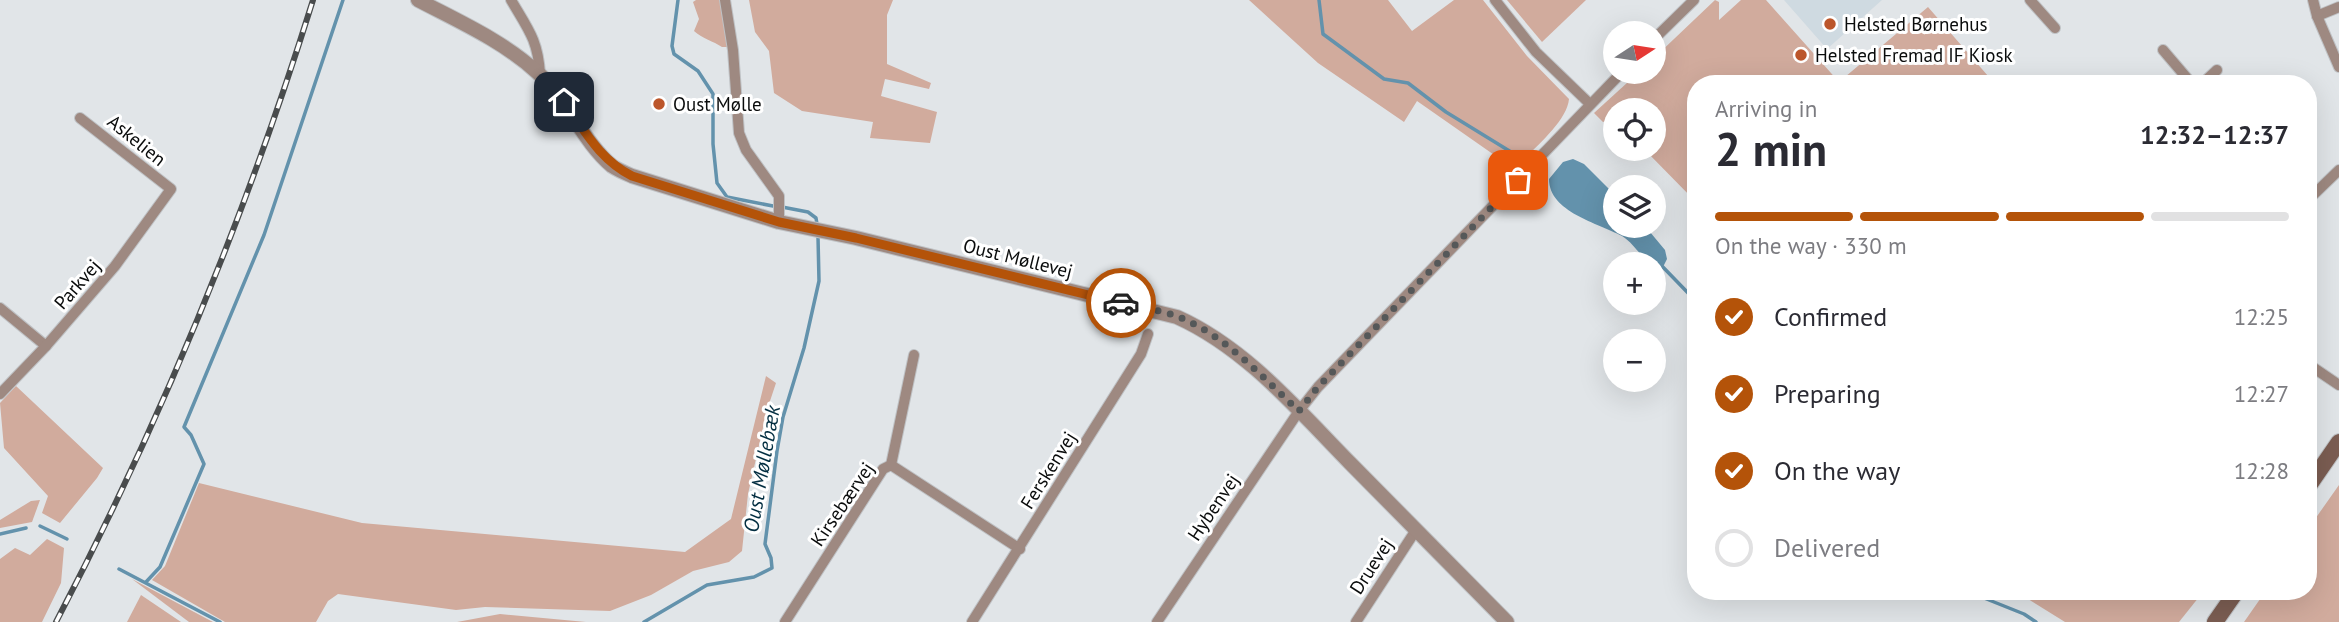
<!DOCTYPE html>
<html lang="en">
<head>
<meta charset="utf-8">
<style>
  :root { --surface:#fff; --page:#f7f7f7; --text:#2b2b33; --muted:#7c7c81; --line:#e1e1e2; --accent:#b45309 }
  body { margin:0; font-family:"PT Sans",sans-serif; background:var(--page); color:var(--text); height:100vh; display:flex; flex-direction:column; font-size:26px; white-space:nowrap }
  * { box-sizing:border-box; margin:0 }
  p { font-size:23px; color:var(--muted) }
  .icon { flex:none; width:38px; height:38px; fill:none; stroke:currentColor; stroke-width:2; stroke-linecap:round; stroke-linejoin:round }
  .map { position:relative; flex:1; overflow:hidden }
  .details { position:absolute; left:1687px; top:75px; width:630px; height:525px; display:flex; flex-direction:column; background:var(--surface); border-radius:28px; box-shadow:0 7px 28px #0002 }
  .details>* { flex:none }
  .needle { width:46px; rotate:78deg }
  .controls { position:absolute; left:1603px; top:21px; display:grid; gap:14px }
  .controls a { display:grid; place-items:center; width:63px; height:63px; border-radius:50%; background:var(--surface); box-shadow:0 7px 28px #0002; font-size:35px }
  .pin { position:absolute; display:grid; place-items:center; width:60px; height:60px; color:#fff; margin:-30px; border-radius:14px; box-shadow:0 4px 10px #0006 }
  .courier { position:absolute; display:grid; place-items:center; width:70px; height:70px; margin:-35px; border:5px solid #b45309; border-radius:50%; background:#fff; color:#222; box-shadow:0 2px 9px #0007 }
  .summary em { font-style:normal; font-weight:700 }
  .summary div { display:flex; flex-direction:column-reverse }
  .summary { display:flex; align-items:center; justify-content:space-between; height:119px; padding:0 28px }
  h1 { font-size:46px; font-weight:700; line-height:52px }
  .bar { display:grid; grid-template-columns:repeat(4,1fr); gap:10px 7px; align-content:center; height:84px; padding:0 28px }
  .bar i { height:9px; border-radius:5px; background:var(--line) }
  .bar .on { background:var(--accent) }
  .bar p { grid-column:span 4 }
  ol { padding:0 28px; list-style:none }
  li { display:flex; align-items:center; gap:21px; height:77px }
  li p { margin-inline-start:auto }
  li .icon { padding:7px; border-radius:50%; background:var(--accent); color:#fff; stroke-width:4 }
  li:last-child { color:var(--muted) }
  li i { width:38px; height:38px; border:4px solid var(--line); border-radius:50% }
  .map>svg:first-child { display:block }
</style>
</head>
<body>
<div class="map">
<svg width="2339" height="622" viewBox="0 0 2339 622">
  <rect width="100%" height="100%" fill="#e1e5e8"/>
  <!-- built -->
  <path fill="#cfdae1" d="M 1784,0 L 1882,0 L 1827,49 Z"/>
  <!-- green -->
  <g fill="#d1ab9d">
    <path d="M 696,0 L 720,0 L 728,47 L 722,47 C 713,41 703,39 694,31 L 699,19 L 693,2 Z"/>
    <path d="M 749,0 L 893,0 L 887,15 L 887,64 L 931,83 L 929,89 L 885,79 L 881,96 L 937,112 L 930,143 L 870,138 L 873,122 L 802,111 L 774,93 L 769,51 L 755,32 Z"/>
    <path d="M 1249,0 L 1388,0 L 1412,31 L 1454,0 L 1483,0 L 1527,56 L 1569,99 C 1567,122 1532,150 1516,167 L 1510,166 L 1417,101 L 1404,122 L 1318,63 Z"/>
    <path d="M 1507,0 L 1586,0 L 1542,42 Z"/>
    <path d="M 1715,0 L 1719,2 L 1719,20 L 1741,0 L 1766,0 L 1839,82 L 1928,7 L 1995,84 L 1696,84 L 1696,202 L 1644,149 L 1654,149 L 1654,110 L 1615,110 L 1615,118 L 1603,122 L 1594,113 L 1639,72 L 1654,72 L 1654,58 Z"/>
    <path d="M 766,376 L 776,383 L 767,410 L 748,494 L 742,551 L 729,562 L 693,571 L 651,595 L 610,611 L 485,607 L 456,610 L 338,594 L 328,601 L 316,622 L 225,622 L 152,580 L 165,566 L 199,483 L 362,523 L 685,552 L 731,519 Z"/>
    <path d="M 16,386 L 103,468 L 97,478 L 60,523 L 42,513 L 48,496 L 4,448 L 0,403 Z"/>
    <path d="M 2339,485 L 2339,622 L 2244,622 L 2265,592 L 2308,592 L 2308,529 Z"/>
    <path d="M 40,500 L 32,522 L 0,528 L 0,520 L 31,501 Z"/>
    <path d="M 47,539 L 64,548 L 61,583 L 42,622 L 0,622 L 0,559 L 15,548 L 30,555 Z"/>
    <path d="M 132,579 L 213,622 L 189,622 Z"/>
    <path d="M 2017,592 L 2203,592 L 2179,622 L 2065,622 Z"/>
    <path d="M 141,595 L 181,622 L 127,622 Z"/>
    <path d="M 500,614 L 586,622 L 457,622 Z"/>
  </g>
  <!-- water -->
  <path fill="#6392ac" d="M 1573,159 L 1584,164 L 1615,195 L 1615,226 L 1645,226 L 1665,250 L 1667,259 L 1663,267 C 1645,267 1637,245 1622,236 C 1598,223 1549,212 1549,179 L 1563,162 Z"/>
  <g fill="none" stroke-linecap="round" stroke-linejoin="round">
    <!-- stream -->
    <g stroke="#6392ac" stroke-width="3.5">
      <path d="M 678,0 L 672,46 L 674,54 L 698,71 L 713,94 L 713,144 L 717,183 L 727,197 L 773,206"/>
      <path d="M 1319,0 L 1323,34 L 1384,79 L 1408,83 L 1446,112 L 1516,155"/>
      <path d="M 782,207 L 808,212 L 816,218 L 817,224"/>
      <path d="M 1660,264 L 1690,295 L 1696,358"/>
      <path d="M 40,526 L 67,539"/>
      <path d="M 0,534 L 26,528"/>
      <path d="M 119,569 L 220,622"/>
      <path d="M 146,582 L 160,567 L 204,464 L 191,435 L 184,427 L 264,235 L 343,0"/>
      <path d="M 1969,592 L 2024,614 L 2036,622"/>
      <path d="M 644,622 L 707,585 L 754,577 L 772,568 L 771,558 L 765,544 L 777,451 L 783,417 L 804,348 L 819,281 L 818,237"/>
    </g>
    <!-- minor casing -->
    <g stroke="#bfc2c5" stroke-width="12">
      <g id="minor">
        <path d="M 511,0 C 528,29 538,40 540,74"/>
        <path d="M 725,0 L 733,50 L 739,133 L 746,150 L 779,196 L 779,222"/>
        <path d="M 1495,0 L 1536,52 L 1590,104"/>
        <path d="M 2030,0 L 2055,28"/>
        <path d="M 2313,0 L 2317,16 L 2339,67"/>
        <path d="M 2317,16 L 2339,7"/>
        <path d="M 1654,39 L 1694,0"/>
        <path d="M 2163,50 L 2192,84"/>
        <path d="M 2202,84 L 2217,70"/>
        <path d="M 2308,200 L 2339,170"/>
        <path d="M 0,308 L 46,346"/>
        <path d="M 2308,364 L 2339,385"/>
        <path d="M 0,394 L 46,346 L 115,266 L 171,189 L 80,118"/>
        <path d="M 891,465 L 914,355"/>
        <path d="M 785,622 L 883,469 L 891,465 L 1020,549"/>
        <path d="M 972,622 L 1141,354 L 1148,334"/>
        <path d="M 1157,622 L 1299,411 L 1318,387 L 1622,72"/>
        <path d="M 1356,622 L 1416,530"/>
      </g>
    </g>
    <!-- tertiary casing -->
    <g stroke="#bfc2c5" stroke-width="16">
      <path id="tertiary" d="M 418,0 C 460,22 503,41 538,73 C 567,99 583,142 612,166 C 618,170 625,173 632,176 L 779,222 L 856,238 L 1177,317 C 1246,348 1298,410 1350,463 C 1402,516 1454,569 1507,622"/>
    </g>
    <!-- secondary casing -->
    <g stroke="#bfc2c5" stroke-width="18">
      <g id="secondary">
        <path d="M 2308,487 L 2339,442"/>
        <path d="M 2215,622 L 2236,592"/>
      </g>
    </g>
    <!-- minor -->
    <use href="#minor" stroke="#9e8981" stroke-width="10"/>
    <!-- tertiary -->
    <use href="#tertiary" stroke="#9e8981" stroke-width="14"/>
    <!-- secondary -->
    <use href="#secondary" stroke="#7b5d52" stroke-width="16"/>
    <!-- rail casing -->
    <g stroke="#494c4d" stroke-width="6">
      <path id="rail" d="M 56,622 C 160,423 246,215 313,0"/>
    </g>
    <!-- rail -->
    <use href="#rail" stroke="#fff" stroke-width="3.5" stroke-dasharray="10" stroke-linecap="butt"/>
  </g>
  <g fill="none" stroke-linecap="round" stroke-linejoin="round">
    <!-- done -->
    <path stroke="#555859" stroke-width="7" stroke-dasharray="0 12.6" d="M 1121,303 C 1140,308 1161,310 1179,317 C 1226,336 1262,377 1299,411 L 1318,387 L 1518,180"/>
    <!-- route -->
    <path stroke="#b45309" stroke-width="9" d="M 564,102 C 585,131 599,159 632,176 L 779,222 L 856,238 L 1121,303"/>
  </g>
  <!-- markers -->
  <g fill="#bc562b" stroke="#fff" stroke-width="2.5">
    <circle cx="1830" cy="24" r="7"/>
    <circle cx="1801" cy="55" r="7"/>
    <circle cx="659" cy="104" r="7"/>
  </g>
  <g text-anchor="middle" stroke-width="6" stroke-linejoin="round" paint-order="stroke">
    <!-- poi labels -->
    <g font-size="19" fill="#0a0c0c" stroke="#fff" text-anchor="start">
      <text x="1844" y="31">Helsted Børnehus</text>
      <text x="1815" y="62">Helsted Fremad IF Kiosk</text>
      <text x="673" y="111">Oust Mølle</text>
    </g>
    <!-- street labels -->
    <g font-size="19" fill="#0a0c0c" stroke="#fff">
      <text transform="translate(137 140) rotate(39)" y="7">Askelien</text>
      <text transform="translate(1018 258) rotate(14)" y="7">Oust Møllevej</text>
      <text transform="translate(77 284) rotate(-49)" y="7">Parkvej</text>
      <text transform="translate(1048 470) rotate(-58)" y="7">Ferskenvej</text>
      <text transform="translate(842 504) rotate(-56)" y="7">Kirsebærvej</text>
      <text transform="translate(1213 507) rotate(-56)" y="7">Hybenvej</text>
      <text transform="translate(1371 566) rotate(-57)" y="7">Druevej</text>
    </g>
    <!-- water labels -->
    <g font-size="21" font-style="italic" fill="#032e41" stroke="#fff">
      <text transform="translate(762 469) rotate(-80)" y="7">Oust Møllebæk</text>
    </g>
  </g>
</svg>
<div class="controls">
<a><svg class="needle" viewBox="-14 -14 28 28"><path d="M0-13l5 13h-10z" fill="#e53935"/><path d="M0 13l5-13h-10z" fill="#7c7c81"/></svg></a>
<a><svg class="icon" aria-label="locate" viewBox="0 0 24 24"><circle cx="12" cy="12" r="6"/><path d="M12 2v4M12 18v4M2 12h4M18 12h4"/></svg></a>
<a><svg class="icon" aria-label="layers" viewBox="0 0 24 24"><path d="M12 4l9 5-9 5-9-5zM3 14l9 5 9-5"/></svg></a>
<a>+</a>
<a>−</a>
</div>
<div class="pin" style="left:1518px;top:180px;background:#ea580c"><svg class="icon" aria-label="bag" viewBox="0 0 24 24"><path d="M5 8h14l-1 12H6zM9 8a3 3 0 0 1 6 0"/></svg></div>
<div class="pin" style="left:564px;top:102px;background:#1f2937"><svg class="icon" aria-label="home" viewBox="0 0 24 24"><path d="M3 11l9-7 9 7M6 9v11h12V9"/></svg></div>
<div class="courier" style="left:1121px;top:303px"><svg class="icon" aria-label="car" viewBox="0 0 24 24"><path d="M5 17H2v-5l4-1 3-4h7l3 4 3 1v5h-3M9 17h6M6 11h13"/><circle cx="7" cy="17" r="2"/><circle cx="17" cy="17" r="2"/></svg></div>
<section class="details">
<div class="summary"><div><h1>2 min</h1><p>Arriving in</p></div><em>12:32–12:37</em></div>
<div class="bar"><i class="on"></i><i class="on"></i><i class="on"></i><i></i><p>On the way · 330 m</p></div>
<ol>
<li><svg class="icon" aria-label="check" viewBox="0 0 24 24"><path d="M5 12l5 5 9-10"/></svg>Confirmed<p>12:25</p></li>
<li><svg class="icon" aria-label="check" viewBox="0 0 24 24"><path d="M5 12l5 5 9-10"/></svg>Preparing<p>12:27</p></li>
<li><svg class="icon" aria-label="check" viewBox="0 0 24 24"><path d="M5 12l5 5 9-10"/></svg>On the way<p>12:28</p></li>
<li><i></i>Delivered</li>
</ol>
</section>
</div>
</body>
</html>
